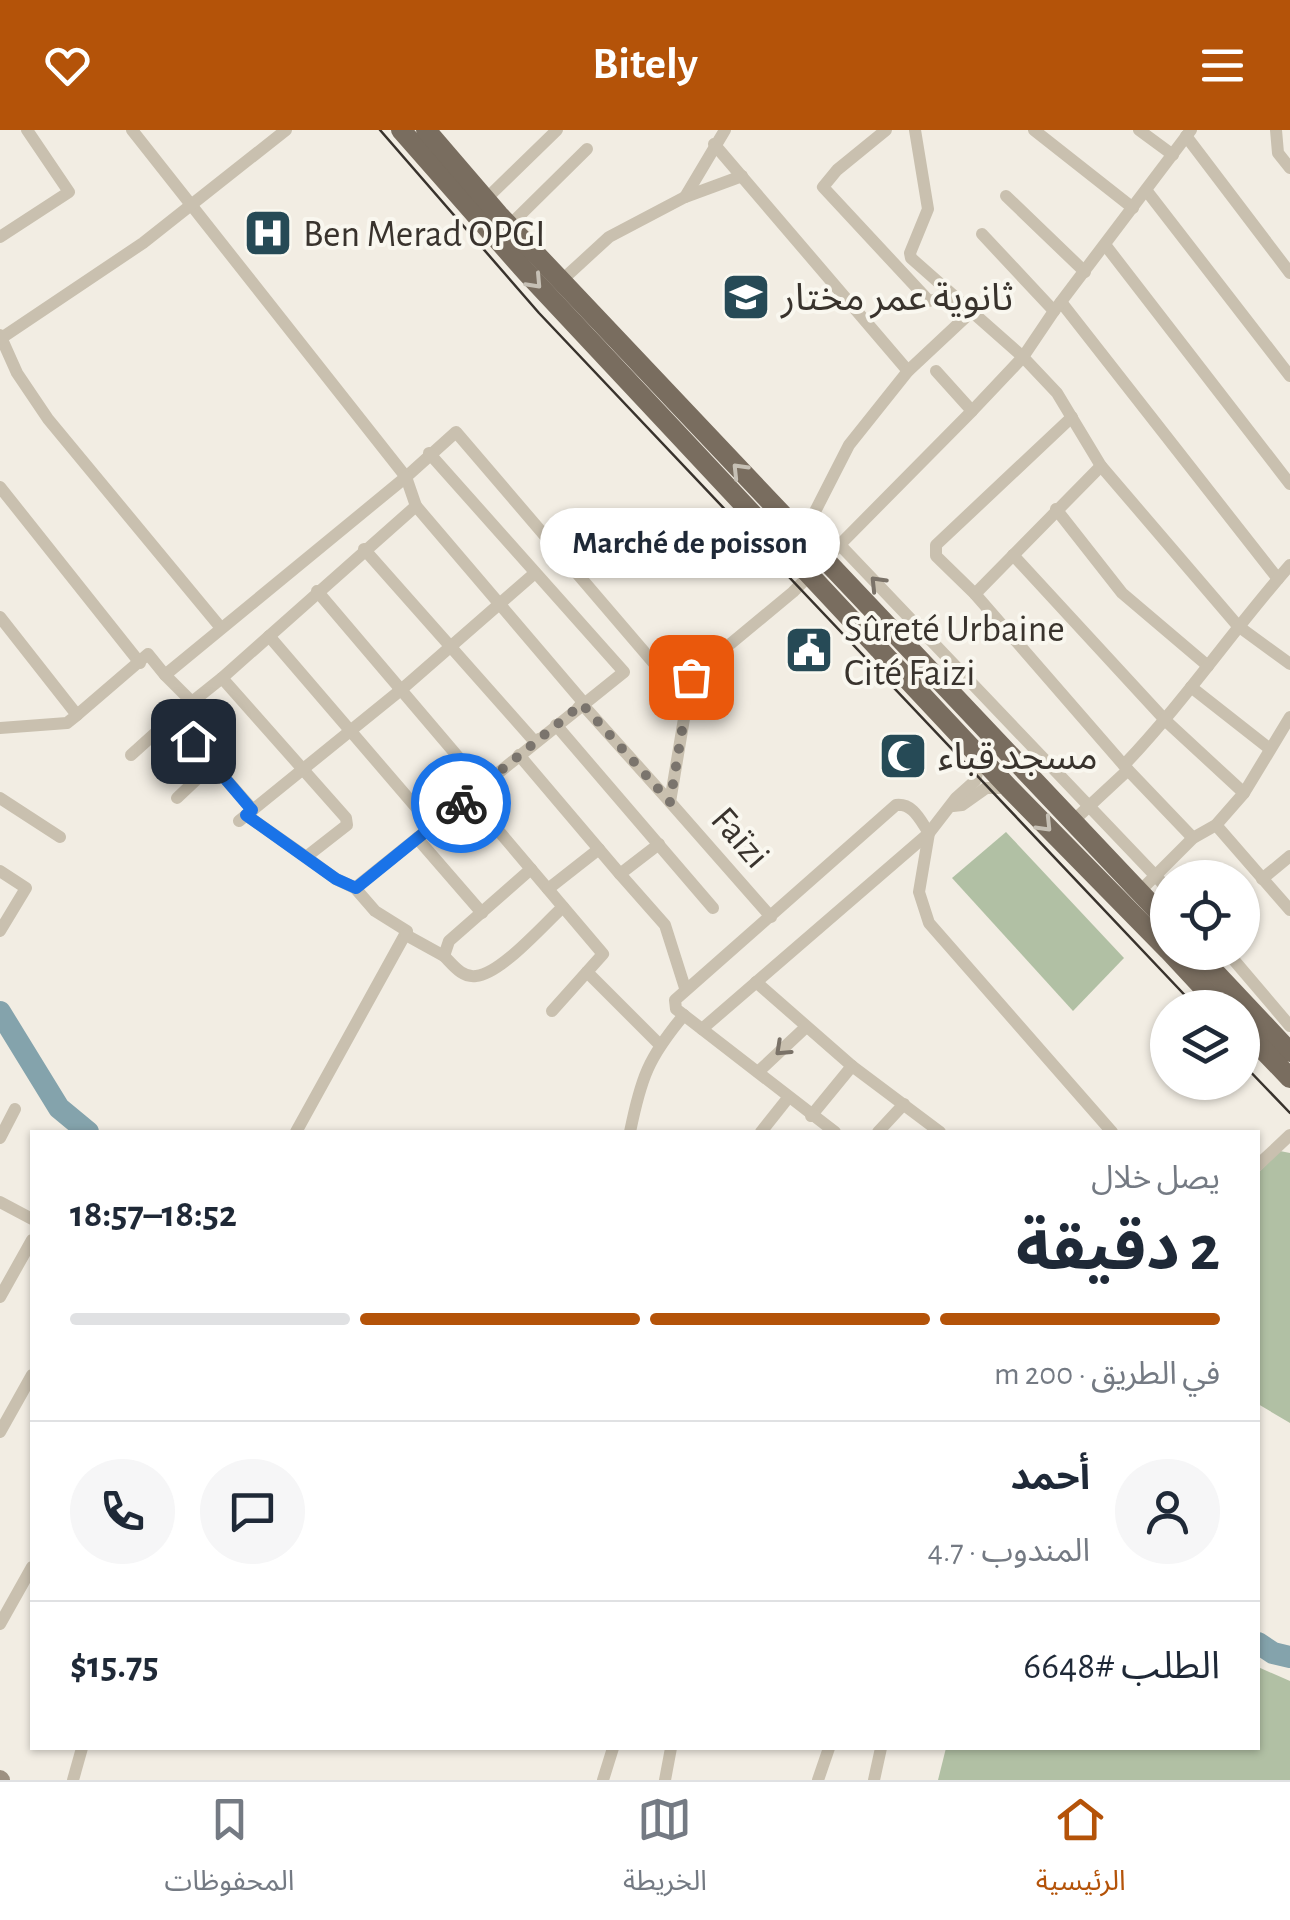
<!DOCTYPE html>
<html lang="ar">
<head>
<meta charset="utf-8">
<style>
  :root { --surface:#fff; --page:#f6f6f7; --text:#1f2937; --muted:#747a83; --line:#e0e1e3; --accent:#b45309 }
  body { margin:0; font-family:"Alegreya Sans","Noto Sans Arabic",sans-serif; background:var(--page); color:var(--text); direction:rtl; height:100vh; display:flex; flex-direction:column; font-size:38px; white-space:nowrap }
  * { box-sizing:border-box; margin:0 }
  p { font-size:32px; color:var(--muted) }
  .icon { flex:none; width:55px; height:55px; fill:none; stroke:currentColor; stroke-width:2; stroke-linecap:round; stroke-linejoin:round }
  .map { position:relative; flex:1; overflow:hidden; direction:ltr }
  .panel { position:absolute; left:30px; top:1000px; width:1230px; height:620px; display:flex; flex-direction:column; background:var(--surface); border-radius:0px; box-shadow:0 2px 8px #0004; direction:rtl }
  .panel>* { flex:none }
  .fabs { position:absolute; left:1150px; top:730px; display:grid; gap:20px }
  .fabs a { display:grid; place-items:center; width:110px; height:110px; border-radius:50%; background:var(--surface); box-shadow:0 2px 8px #0004; font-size:50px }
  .pin { position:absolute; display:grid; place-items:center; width:85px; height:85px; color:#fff; margin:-42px; border-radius:20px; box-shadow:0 5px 15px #0006 }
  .courier { position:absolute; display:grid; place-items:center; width:100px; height:100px; margin:-50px; border:8px solid #1a73e8; border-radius:50%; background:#fff; color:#222; box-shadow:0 2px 12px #0007 }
  .bubble { position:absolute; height:70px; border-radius:35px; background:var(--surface); box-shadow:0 2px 8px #0004; font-size:32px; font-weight:700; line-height:70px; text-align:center; direction:rtl }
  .summary em { font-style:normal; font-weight:700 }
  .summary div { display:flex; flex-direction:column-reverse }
  .summary { display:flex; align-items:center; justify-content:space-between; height:170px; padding:0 40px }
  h1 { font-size:65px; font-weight:700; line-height:75px }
  .bar { display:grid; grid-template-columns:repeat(4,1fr); gap:15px 10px; align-content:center; height:120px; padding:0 40px }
  .bar i { height:12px; border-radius:8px; background:var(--line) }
  .bar .selected { background:var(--accent) }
  .bar p { grid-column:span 4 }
  .line { display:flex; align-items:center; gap:25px; padding:0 40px; border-top:2px solid var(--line) }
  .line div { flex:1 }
  .round { display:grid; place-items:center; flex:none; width:105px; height:105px; border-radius:52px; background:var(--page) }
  header { display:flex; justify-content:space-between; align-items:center; height:130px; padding:0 40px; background:var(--accent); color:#fff; font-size:45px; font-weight:700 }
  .tab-bar { display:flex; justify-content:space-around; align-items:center; height:140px; border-top:2px solid var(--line); background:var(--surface); font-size:28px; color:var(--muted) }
  .tab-bar a { display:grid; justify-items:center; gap:5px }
  .tab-bar .selected { color:var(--accent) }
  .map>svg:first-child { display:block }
</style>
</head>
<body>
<header><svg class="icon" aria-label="menu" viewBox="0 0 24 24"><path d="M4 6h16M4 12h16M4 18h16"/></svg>Bitely<svg class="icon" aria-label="heart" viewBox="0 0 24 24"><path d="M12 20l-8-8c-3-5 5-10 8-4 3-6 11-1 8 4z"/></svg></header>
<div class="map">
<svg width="1290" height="1650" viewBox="0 0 1290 1650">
  <rect width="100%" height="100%" fill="#f2ede3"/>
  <!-- green -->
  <g fill="#b1c0a4">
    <path d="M 1006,702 L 1124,828 L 1073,881 L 952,748 Z"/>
    <path d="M 1280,1021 L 1290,1023 L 1290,1293 L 1258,1274 L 1258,1043 Z"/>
    <path d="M 1258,1537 L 1290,1551 L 1290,1650 L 938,1650 L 946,1618 L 1258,1618 Z"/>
  </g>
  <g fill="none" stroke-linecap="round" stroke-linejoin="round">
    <!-- river -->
    <g stroke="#84a3ac" stroke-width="22">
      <path d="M 0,882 L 59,978 L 88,1002"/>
      <path d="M 1258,1513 L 1273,1523 L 1290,1527"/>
    </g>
    <!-- street -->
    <g stroke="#c9c0af" stroke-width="12">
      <path d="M 132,0 L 406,347 L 456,302 L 676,559 L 793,462 L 972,281 L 936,241"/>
      <path d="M 886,0 L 837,40 L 823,57 L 929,171 L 941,168 L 951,177"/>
      <path d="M 915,0 L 928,79 L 910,123 L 911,128 L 1023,227 L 1057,263 L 1101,336 L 1238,496 L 1290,534"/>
      <path d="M 1034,0 L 1133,78"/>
      <path d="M 1139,0 L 1173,25"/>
      <path d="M 1276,0 L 1278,23 L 1290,38"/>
      <path d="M 1186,6 L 1290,143"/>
      <path d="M 714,14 L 908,241"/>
      <path d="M 1146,60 L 1290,246"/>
      <path d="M 1006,66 L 1085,142"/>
      <path d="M 685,67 L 742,46"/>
      <path d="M 485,70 L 557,0"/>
      <path d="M 509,96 L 587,19"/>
      <path d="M 982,104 L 1054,181"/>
      <path d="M 0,107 L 69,62 L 27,0"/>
      <path d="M 1106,116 L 1290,354"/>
      <path d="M 561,151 L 609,107 L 685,67 L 725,0"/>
      <path d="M 1061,172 L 1278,449"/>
      <path d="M 0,205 L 17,243 L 48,289 L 221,498"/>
      <path d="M 0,209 L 143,113 L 286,0"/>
      <path d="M 972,281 L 1023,227 L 1054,181 L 1191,0"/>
      <path d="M 1072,287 L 936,415 L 936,426 L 975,464 L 1128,640 L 1193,708"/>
      <path d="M 0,357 L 140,533"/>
      <path d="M 416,376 L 583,572 L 578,578"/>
      <path d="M 1056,379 L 1122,463 L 1208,536"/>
      <path d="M 802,407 L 849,315 L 908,241 L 970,183"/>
      <path d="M 840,415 L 1168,759"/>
      <path d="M 364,419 L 535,612 L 539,609"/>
      <path d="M 1013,425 L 1166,591 L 1244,663"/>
      <path d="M 317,461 L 482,655"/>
      <path d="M 975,464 L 1101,336"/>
      <path d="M 0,487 L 77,585 L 67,593 L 0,598"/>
      <path d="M 269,506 L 433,697"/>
      <path d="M 691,547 L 670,672 L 771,787"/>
      <path d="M 222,548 L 346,688 L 347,695 L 306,727 L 336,749 L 355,758 L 375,781 L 407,801 L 296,1002"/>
      <path d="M 1191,557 L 1270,619"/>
      <path d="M 192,572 L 165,545 L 406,347 L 416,376 L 222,548 L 172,588 L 253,680"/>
      <path d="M 582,574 L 670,672"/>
      <path d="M 77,585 L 148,524 L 165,545"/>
      <path d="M 556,595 L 713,778"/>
      <path d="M 131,625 L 172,588"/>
      <path d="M 519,625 L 620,744"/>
      <path d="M 1124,635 C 1184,572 1233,500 1290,435"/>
      <path d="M 469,666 L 603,824 L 552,881"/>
      <path d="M 0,668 L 60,707"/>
      <path d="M 177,668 L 213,634"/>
      <path d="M 953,676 L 962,675 L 986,658 L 1009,658"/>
      <path d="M 246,685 L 306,727"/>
      <path d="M 239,691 L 402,559 L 535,443"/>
      <path d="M 1072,692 L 1128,640"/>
      <path d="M 1216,695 L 1290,780"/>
      <path d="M 417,708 L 482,783"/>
      <path d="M 659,714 L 620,744 L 665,795 L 685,858"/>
      <path d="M 531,739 L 449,811 L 444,826 C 453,835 462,848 476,846 C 501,844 544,794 563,777"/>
      <path d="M 0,741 L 26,758 L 0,801"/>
      <path d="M 1262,749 L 1290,726"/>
      <path d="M 355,758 L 624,542 L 429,323"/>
      <path d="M 548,759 L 599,719"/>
      <path d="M 1139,762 L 1193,708 L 1216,695 L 1244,663 L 1290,587"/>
      <path d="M 406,805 L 444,826"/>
      <path d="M 1227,822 L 1290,896"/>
      <path d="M 587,842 L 659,914"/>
      <path d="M 756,852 L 852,936 L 940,1002"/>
      <path d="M 702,899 L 929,703 L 956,668 L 975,651 L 981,627"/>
      <path d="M 758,942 L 806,897"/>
      <path d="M 811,986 L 852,936"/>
      <path d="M 630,1002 C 641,948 648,928 684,885"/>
      <path d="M 761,1002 L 788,968"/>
      <path d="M 835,1002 L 676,879 L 675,870 L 896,675 C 913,673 920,690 929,703 L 919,762 L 929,793 L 1112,1002"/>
      <path d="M 878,1002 L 904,974"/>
      <path d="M 0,1008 L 15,979"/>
      <path d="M 1258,1035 L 1290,1005"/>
      <path d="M 0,1072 L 32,1089"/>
      <path d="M 0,1167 L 32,1110"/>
      <path d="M 0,1302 L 32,1245"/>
      <path d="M 0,1494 L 32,1437"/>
      <path d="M 73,1650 L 82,1618"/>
      <path d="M 603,1650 L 613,1618"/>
      <path d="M 665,1650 L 671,1618"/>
      <path d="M 818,1650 L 829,1618"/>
      <path d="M 874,1650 L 881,1618"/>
    </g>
    <!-- secondary -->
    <path stroke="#9d9081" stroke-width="18" d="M 0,1649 L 1,1650"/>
    <!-- primary -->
    <g stroke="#796d5f" stroke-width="20">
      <path d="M 401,0 L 526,142 L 1009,658 L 1168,820"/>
      <path d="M 426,0 L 499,85 L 1168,792"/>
      <path d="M 1170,822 L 1222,878"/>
      <path d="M 1196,822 L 1290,922"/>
      <path d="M 1242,898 L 1290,948"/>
    </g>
    <!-- tram -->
    <g stroke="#39332d" stroke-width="2.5">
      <path d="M 380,0 L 539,183 L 1197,878"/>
      <path d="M 1242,933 L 1290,983"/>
    </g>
  </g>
  <!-- one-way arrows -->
  <defs><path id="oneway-chevron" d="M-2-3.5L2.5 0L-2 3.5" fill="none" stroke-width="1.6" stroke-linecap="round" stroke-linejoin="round" transform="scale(2.5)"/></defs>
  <g stroke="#c6c0b5">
    <use href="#oneway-chevron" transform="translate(535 152) rotate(47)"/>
    <use href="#oneway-chevron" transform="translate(739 340) rotate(-134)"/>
    <use href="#oneway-chevron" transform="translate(1045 695) rotate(46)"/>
  </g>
  <g stroke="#7a7268">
    <use href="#oneway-chevron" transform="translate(877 453) rotate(-134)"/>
    <use href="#oneway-chevron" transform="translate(782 919) rotate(137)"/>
  </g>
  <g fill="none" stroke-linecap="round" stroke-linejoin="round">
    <!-- done -->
    <path stroke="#7a746d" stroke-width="10" stroke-dasharray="0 18" d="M 461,673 L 582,574 L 670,672 L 691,547"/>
    <!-- route -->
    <path stroke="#1a73e8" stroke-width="12" d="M 193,611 L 252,680 L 246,685 L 336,749 L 356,758 L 461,673"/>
  </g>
  <!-- icons -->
  <defs>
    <g id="hospital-square" transform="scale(2.5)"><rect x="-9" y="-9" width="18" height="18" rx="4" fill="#264a56" stroke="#f9f7ef"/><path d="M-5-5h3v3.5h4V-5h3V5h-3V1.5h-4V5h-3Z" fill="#fff"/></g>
    <g id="school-square" transform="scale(2.5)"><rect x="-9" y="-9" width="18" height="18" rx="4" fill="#264a56" stroke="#f9f7ef"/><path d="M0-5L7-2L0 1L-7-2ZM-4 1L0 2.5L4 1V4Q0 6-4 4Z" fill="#fff"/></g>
    <g id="civic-square" transform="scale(2.5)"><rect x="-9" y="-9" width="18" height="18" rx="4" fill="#264a56" stroke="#f9f7ef"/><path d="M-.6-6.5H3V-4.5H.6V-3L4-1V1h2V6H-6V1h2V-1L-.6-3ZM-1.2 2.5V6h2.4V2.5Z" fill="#fff"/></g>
    <g id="mosque-square" transform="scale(2.5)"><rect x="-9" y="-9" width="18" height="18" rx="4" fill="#264a56" stroke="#f9f7ef"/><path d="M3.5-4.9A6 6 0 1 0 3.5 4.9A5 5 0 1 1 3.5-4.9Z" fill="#fff"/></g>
  </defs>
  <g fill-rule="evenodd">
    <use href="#hospital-square" x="268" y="103"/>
    <use href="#school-square" x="746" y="167"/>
    <use href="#civic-square" x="809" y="520"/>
    <use href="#mosque-square" x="903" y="626"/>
  </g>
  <g text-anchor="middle" stroke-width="8" stroke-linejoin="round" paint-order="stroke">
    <!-- poi labels -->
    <g font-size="38" fill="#39332d" stroke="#f9f7ef" text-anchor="start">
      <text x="303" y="116">Ben Merad OPGI</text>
      <text x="781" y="180">ثانوية عمر مختار</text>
      <text x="844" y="511">Sûreté Urbaine<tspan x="844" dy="44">Cité Faizi</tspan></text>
      <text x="938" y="639">مسجد قباء</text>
    </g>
    <!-- street labels -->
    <g font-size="38" fill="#39332d" stroke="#f9f7ef">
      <text transform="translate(741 707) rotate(49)" y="13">Faïzi</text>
    </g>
  </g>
</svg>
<div class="fabs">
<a><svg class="icon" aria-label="locate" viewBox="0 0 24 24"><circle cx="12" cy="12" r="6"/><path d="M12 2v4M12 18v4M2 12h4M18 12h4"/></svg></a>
<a><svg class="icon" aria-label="layers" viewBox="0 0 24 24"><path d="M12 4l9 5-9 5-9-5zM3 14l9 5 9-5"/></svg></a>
</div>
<div class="pin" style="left:691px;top:547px;background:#ea580c"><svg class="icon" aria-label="bag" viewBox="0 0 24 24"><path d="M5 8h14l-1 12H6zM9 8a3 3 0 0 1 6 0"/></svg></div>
<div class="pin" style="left:193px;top:611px;background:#1f2937"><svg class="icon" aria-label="home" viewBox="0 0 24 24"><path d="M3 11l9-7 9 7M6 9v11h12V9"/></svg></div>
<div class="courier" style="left:461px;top:673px"><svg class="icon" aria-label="bike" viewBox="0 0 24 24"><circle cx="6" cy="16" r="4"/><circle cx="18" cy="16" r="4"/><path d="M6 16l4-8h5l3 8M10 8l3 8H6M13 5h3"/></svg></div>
<div class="bubble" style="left:540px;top:378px;width:300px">Marché de poisson</div>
<section class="panel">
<div class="summary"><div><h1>2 دقيقة</h1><p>يصل خلال</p></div><em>18:52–18:57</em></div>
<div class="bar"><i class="selected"></i><i class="selected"></i><i class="selected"></i><i></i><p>في الطريق · 200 m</p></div>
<div class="line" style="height:180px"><a class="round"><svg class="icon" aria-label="person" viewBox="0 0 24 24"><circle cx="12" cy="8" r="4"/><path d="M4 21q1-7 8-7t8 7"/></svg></a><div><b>أحمد</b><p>المندوب · 4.7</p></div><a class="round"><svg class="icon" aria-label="chat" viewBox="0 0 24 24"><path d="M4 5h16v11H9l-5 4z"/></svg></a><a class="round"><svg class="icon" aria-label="phone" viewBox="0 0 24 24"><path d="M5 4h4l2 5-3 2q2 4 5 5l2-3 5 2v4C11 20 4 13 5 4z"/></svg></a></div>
<div class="line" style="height:130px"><div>الطلب #6648</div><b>$15.75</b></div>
</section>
</div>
<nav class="tab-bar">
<a class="selected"><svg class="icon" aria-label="home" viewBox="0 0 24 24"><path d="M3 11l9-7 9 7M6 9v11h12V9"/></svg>الرئيسية</a>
<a><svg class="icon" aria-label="map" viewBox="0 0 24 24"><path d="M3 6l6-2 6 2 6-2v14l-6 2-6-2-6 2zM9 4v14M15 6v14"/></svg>الخريطة</a>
<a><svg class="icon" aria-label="saved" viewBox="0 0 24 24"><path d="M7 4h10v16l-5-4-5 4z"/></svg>المحفوظات</a>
</nav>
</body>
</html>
